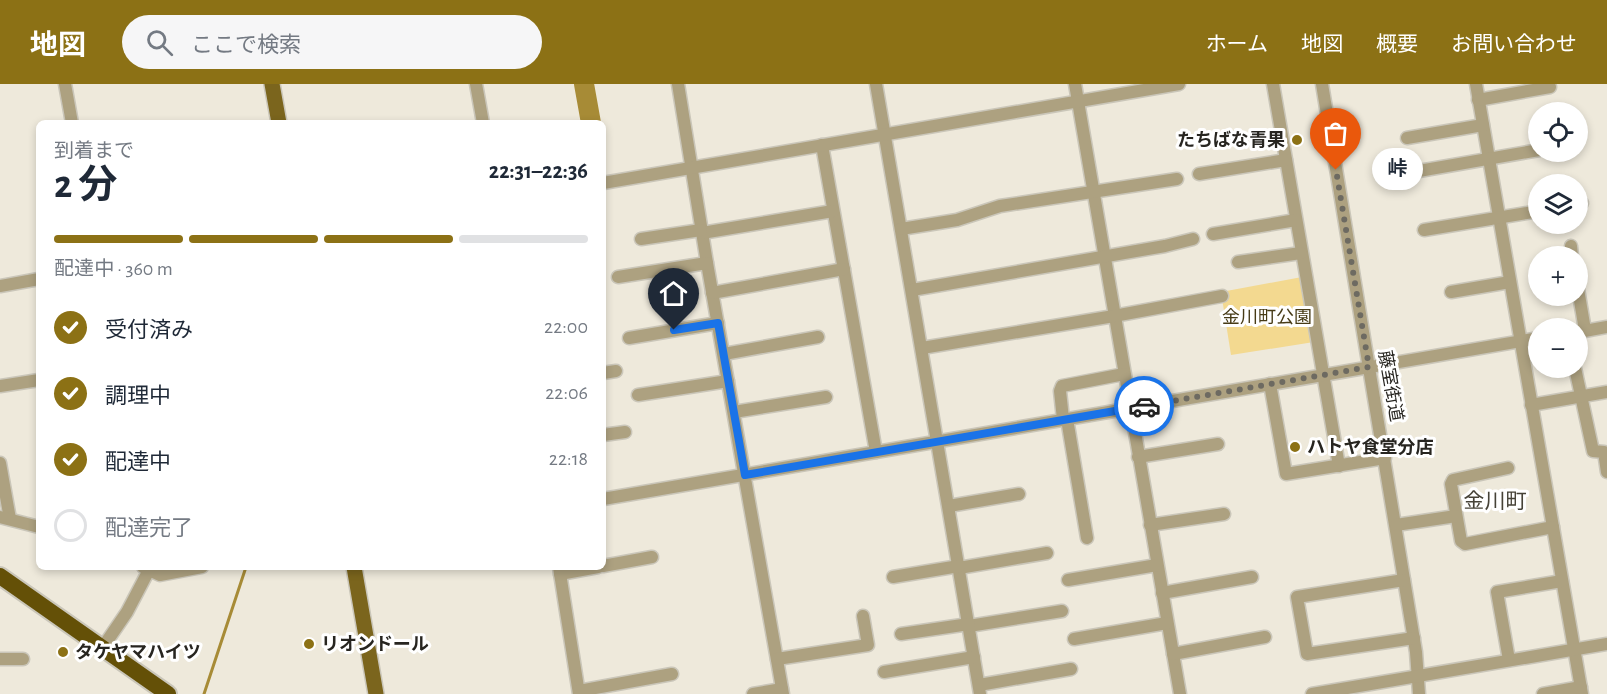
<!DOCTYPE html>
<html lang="ja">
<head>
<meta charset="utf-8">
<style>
  :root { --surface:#fff; --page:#f6f6f7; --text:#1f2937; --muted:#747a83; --line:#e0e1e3; --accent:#8c7115 }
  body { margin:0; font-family:"Alegreya Sans","Noto Sans JP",sans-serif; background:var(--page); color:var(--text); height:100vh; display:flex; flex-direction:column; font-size:22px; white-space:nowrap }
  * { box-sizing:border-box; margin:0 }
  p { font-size:20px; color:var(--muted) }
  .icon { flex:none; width:33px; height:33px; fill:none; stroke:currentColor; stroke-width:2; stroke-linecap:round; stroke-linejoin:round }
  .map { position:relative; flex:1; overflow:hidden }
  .drawer { position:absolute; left:36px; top:36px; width:570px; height:450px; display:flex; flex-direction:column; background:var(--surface); border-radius:9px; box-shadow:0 3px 9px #0003 }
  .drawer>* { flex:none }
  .fabs { position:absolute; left:1528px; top:18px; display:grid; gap:12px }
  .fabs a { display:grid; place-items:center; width:60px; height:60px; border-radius:50%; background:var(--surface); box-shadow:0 3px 9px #0003; font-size:30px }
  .pin { position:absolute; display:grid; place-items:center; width:51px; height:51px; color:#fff; margin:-62px -26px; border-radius:50% 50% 50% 0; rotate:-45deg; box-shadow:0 0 6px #0007 }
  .pin .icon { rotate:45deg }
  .courier { position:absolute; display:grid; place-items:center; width:60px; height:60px; margin:-30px; border:4px solid #1a73e8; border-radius:50%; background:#fff; color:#222; box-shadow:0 2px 8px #0007 }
  .bubble { position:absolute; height:42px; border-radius:21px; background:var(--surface); box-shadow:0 3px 9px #0003; font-size:20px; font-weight:700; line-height:42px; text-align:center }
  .head em { font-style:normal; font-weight:700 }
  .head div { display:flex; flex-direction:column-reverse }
  .head { display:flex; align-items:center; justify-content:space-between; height:102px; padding:0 18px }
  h1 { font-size:39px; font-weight:700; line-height:45px }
  .bar { display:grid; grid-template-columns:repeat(4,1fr); gap:9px 6px; align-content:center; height:72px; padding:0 18px }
  .bar i { height:8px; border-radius:4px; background:var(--line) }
  .bar .on { background:var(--accent) }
  .bar p { grid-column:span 4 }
  ol { padding:0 18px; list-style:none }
  li { display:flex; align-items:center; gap:18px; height:66px }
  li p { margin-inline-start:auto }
  li .icon { padding:6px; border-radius:50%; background:var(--accent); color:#fff; stroke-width:4 }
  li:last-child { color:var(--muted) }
  li i { width:33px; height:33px; border:3px solid var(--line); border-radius:50% }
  header { display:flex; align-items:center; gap:36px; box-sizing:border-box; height:84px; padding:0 30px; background:var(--accent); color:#fff }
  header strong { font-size:28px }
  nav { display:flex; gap:33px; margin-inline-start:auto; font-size:21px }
  .search { width:420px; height:54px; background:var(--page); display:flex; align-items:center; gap:15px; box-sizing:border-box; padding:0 21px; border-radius:33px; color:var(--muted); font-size:22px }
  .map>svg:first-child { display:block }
</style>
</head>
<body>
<header>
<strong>地図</strong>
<div class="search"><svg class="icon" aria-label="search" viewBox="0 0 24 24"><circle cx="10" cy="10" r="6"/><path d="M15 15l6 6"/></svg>ここで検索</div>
<nav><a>ホーム</a><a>地図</a><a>概要</a><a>お問い合わせ</a></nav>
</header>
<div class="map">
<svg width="1607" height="610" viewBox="0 0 1607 610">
  <rect width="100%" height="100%" fill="#eee9db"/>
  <!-- green -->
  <path fill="#f3d990" d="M 1302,193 L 1314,258 L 1231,271 L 1221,208 Z"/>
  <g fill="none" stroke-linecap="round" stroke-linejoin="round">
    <!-- stream -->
    <path stroke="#a78b36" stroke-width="3" d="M 204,610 L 246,483"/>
    <!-- river -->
    <path stroke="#a78b36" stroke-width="20" d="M 584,0 L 591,39"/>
    <!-- minor casing -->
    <g stroke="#cac6b9" stroke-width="15">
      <g id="minor">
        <path d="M 65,0 L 72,39"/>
        <path d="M 476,0 L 483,39"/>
        <path d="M 678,0 L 707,179 L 783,610"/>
        <path d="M 876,0 L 980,610"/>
        <path d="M 1075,0 L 1180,610"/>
        <path d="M 1273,0 L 1339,382"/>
        <path d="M 1322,0 L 1416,568 L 1419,610"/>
        <path d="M 1476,0 L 1582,610"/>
        <path d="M 1478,16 L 1550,3"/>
        <path d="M 1407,54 L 1483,41"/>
        <path d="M 822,61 L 876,368"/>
        <path d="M 1199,90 L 1286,76"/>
        <path d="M 1396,91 L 1539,66"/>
        <path d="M 603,99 L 1179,0"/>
        <path d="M 1578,120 L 1582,119"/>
        <path d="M 901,145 L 957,136 L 1000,122 L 1177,95"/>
        <path d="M 1424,146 L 1539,127"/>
        <path d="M 702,149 L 833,127"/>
        <path d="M 1213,150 L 1296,136"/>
        <path d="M 641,155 L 701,146"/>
        <path d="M 1571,162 L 1572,172"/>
        <path d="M 1238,178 L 1301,169"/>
        <path d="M 618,193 L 707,179"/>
        <path d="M 0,202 L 39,195"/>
        <path d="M 1578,205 L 1585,246"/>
        <path d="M 912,206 L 1165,162 L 1193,155"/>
        <path d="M 1451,208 L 1510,198"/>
        <path d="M 712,209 L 844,185"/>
        <path d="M 1579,248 L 1607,243"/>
        <path d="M 629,254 L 718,239"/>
        <path d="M 922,264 L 1114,232 L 1222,212"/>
        <path d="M 724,270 L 818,253"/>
        <path d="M 1575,284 L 1593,367 L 1604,368 L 1607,388"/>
        <path d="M 603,289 L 616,287"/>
        <path d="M 1270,300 L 1286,390 L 1385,374"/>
        <path d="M 0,302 L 39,296"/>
        <path d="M 638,311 L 728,297"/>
        <path d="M 1531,321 L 1607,308"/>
        <path d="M 734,328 L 826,313"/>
        <path d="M 1063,335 L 1060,307 L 1062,302 L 1124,290"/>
        <path d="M 1067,335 L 1087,454"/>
        <path d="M 603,351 L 625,348"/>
        <path d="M 1138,373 L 1218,360"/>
        <path d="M 0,379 L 10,435"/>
        <path d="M 1508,384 L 1453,396 L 1451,400 L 1461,457 L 1465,460 L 1553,443"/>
        <path d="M 603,415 L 1539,254"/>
        <path d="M 949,422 L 1019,410"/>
        <path d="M 0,433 L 39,443"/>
        <path d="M 1150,441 L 1224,430"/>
        <path d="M 1396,441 L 1456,432"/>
        <path d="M 603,482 L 652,473"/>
        <path d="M 143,483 L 160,491 L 202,483"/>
        <path d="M 559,483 L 579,610"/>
        <path d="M 959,484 L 1047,469"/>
        <path d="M 560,490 L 598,483"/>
        <path d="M 893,493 L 959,482"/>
        <path d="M 1068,496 L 1157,481"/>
        <path d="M 1404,496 L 1297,513 L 1307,570 L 1414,554"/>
        <path d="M 1162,509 L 1252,493"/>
        <path d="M 969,542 L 1062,527"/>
        <path d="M 901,550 L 969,540"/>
        <path d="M 1074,555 L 1167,539"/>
        <path d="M 103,563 L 127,528 L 149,486 L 148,483"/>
        <path d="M 1173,570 L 1265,553"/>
        <path d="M 0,575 L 23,575"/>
        <path d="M 777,575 L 868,561 L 863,532"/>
        <path d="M 1509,576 L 1497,508 L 1562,497"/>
        <path d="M 884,588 L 974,573"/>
        <path d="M 979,601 L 1071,585"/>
        <path d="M 579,607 L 672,590"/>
        <path d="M 753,610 L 782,605"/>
        <path d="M 1312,610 L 1607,560"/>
        <path d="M 1543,610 L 1581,603"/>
      </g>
    </g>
    <!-- major casing -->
    <g stroke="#cac6b9" stroke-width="18">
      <g id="major">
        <path d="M 272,0 L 279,39"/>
        <path d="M 354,483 L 376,610"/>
      </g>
    </g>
    <!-- highway casing -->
    <g stroke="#cac6b9" stroke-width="20">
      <path id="highway" d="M 0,492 L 168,610"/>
    </g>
    <!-- minor -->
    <use href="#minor" stroke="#ada180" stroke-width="12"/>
    <!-- major -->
    <use href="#major" stroke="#7b651d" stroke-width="15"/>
    <!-- highway -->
    <use href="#highway" stroke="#645007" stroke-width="16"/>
  </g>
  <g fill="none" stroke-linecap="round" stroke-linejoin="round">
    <!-- done -->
    <path stroke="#6d6a61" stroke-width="6" stroke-dasharray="0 10.8" d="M 1144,322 L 1369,283 L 1336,86"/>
    <!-- route -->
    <path stroke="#1a73e8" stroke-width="8" d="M 674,246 L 718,239 L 745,391 L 1144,322"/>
  </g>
  <!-- markers -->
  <g fill="#8c7115" stroke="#fff" stroke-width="2">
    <circle cx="1297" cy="56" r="6"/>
    <circle cx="1295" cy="363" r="6"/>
    <circle cx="309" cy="560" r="6"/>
    <circle cx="63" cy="568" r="6"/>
  </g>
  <g text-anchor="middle" stroke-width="6" stroke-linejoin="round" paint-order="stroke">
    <!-- poi labels -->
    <g font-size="18" font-weight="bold" fill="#272520" stroke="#fff" text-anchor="start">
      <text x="1285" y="62" text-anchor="end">たちばな青果</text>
      <text x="1307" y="369">ハトヤ食堂分店</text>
      <text x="321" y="566">リオンドール</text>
      <text x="75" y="574">タケヤマハイツ</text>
    </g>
    <!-- park labels -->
    <g font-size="18" fill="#473b16" stroke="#fff">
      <text x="1267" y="239">金川町公園</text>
    </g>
    <!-- street labels -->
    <g font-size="18" fill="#272520" stroke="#fff">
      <text transform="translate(1391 302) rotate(80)" y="6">藤室街道</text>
    </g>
    <!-- quarter labels -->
    <g font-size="21" fill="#464237" stroke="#fff">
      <text x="1495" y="424">金川町</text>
    </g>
  </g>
</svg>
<div class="fabs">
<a><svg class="icon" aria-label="locate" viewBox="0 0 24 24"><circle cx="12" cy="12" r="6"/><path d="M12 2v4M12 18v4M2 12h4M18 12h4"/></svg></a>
<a><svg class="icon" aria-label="layers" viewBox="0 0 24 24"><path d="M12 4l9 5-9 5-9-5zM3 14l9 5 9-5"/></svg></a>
<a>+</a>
<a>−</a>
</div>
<div class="pin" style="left:1336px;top:86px;background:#ea580c"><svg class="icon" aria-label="bag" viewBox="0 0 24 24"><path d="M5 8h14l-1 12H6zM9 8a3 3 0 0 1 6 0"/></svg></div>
<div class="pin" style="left:674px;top:246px;background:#1f2937"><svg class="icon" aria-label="home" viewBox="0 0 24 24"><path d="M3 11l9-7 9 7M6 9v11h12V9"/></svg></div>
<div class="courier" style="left:1144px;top:322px"><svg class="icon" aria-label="car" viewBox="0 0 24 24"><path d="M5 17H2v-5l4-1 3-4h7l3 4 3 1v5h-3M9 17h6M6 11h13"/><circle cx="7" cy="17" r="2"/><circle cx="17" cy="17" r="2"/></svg></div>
<div class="bubble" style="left:1372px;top:64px;width:51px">峠</div>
<section class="drawer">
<div class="head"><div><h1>2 分</h1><p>到着まで</p></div><em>22:31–22:36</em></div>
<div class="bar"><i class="on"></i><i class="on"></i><i class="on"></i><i></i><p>配達中 · 360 m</p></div>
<ol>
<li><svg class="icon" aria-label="check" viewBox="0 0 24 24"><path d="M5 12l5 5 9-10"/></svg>受付済み<p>22:00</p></li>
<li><svg class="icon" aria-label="check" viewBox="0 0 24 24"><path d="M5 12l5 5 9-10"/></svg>調理中<p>22:06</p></li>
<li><svg class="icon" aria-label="check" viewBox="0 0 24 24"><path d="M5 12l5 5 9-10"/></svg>配達中<p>22:18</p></li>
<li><i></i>配達完了</li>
</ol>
</section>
</div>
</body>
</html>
